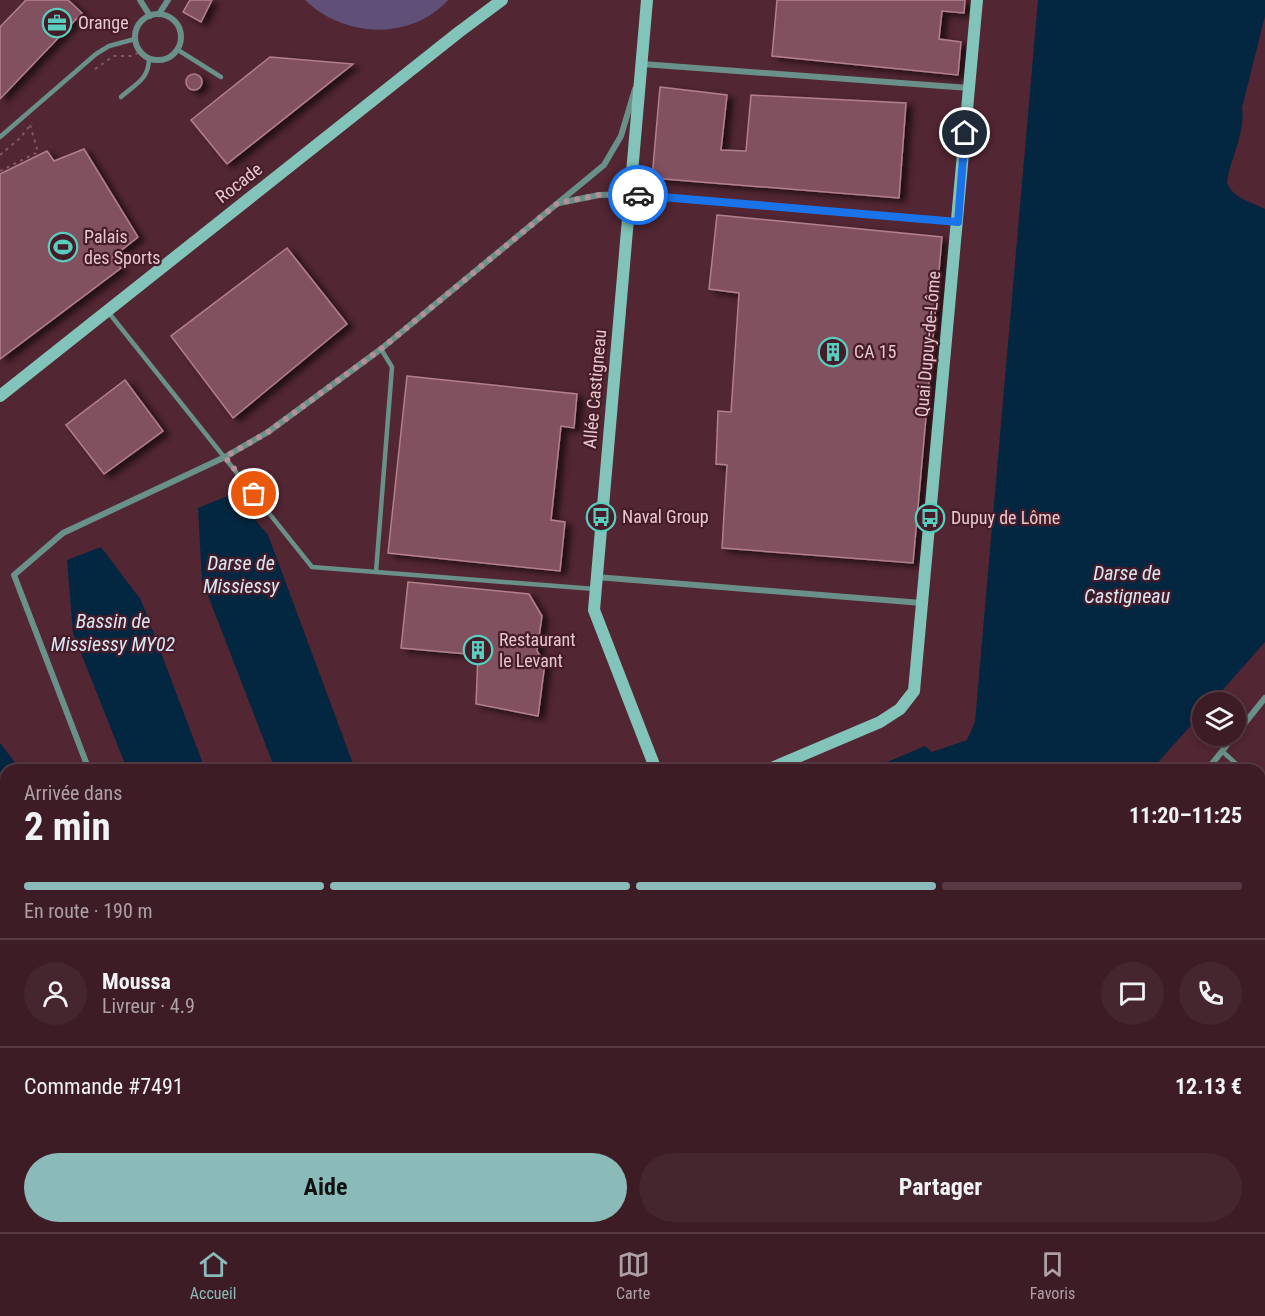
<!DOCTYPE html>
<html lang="fr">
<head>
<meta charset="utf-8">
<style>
  :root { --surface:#3e1c26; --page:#45252e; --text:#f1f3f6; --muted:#ada1a7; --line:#573a43; --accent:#8bbbb9 }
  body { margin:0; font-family:"Roboto Condensed",sans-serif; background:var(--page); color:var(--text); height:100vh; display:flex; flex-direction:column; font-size:22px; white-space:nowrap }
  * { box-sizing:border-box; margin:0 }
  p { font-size:20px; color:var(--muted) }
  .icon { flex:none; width:33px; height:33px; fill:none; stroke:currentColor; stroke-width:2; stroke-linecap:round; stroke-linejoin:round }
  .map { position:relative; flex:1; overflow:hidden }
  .details { position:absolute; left:0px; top:764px; width:1266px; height:470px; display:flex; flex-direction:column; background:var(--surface); border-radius:18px 18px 0 0; box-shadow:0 3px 9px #0003,0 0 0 2px var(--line) }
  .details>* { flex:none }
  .buttons { position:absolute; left:1192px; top:692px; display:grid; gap:12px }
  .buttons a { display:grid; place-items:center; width:54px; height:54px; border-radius:50%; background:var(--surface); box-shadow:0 3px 9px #0003,0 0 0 2px var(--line); font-size:30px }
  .pin { position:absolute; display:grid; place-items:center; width:51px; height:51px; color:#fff; margin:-26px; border:3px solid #fff; border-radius:50%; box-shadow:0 2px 6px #0007 }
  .courier { position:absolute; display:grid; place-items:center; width:60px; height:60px; margin:-30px; border:4px solid #1a73e8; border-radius:50%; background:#fff; color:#222; box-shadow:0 2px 8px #0007 }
  .head em { font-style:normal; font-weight:700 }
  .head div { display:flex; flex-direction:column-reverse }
  .head { display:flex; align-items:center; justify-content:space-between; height:102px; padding:0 24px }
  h1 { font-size:39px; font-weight:700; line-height:45px }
  .bar { display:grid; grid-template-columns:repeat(4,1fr); gap:9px 6px; align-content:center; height:72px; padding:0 24px }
  .bar i { height:8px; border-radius:4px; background:var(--line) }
  .bar .active { background:var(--accent) }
  .bar p { grid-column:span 4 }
  .line { display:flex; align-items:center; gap:15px; padding:0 24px; border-top:2px solid var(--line) }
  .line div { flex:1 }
  .round { display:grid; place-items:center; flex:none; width:63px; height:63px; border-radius:32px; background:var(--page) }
  .button { display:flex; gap:12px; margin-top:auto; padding:12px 24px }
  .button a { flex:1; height:69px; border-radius:36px; background:var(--accent); color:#111; font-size:24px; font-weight:700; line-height:69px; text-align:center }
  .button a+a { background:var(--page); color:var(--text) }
  .tabs { display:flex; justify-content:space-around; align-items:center; height:84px; border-top:2px solid var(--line); background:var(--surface); font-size:16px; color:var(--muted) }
  .tabs a { display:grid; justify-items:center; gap:3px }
  .tabs .active { color:var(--accent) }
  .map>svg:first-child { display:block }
</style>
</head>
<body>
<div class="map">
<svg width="1265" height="1232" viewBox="0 0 1265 1232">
  <defs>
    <filter id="shadow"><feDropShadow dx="6" dy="3.5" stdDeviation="3" flood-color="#0009"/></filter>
  </defs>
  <rect width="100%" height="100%" fill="#522633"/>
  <!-- green -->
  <path fill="#605077" d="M 305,0 L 448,0 C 411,41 344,38 305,0 Z"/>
  <!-- water -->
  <g fill="#032740">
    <path d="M 1038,0 L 1265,0 L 1265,16 L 1242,108 C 1246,133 1230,158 1227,182 C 1232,198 1251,202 1265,209 L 1265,642 L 1212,702 L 1203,702 L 1203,712 L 1152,769 L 871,769 L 925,746 L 932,752 L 967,740 L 975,722 Z"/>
    <path d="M 233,494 L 268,535 L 355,769 L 275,769 L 202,580 L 198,508 Z"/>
    <path d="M 101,547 L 141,600 L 205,769 L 127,769 L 73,633 L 67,560 Z"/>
    <path d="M 0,743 L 20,769 L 6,770 L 6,873 L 0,865 Z"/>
    <path d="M 1265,1113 L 1265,1232 L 1161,1232 L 1165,1227 L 1260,1227 L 1260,1118 Z"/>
    <path d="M 245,1227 L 616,1227 L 618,1232 L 247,1232 Z"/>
  </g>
  <!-- building -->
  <g fill="#82515e" stroke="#b37f8b" stroke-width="1.5" filter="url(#shadow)">
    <path d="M 26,0 L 68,0 L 82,13 L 0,99 L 0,27 Z"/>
    <path d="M 190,0 L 212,0 L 201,22 L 183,12 Z"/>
    <path d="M 777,0 L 965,0 L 964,13 L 942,11 L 939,39 L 961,42 L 958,75 L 772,56 Z"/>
    <path d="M 270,57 L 353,64 L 227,164 L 191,120 Z"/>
    <circle cx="194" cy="82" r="8"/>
    <path d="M 660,87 L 727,95 L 721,150 L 746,151 L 751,95 L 906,103 L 899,198 L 652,178 Z"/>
    <path d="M 84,149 L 138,237 L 113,257 L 121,268 L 0,359 L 0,174 L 47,151 L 54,161 Z"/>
    <path d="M 717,215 L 942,237 L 913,563 L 722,548 L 727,465 L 716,464 L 718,411 L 731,412 L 739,293 L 709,289 Z"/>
    <path d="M 287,248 L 347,324 L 233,418 L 171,336 Z"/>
    <path d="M 407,376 L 577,394 L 574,428 L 561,426 L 551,520 L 565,522 L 560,571 L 388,553 Z"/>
    <path d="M 125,380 L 163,431 L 104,474 L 66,425 Z"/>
    <path d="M 408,582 L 529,594 L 542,616 L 537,651 L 545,663 L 538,716 L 476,704 L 478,655 L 401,648 Z"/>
  </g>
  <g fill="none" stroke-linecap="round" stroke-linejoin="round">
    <!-- path -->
    <g stroke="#805964" stroke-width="2" stroke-dasharray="3 4.5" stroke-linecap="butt">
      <path d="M 95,69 L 114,56 L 132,56 L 140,52"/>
      <path d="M 0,155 L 20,138 L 32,123"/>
      <path d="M 0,171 L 38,152 L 30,125"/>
    </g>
    <!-- lane -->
    <g stroke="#69918a" stroke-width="4.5">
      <path d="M 178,50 L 221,77"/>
      <path d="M 121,97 C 135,84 149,80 149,58"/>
      <path d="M 0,137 L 96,54 L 109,46 L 135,39"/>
      <path d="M 109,313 L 312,567 L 595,589"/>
      <path d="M 376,572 L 392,367 L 381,349"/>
      <path d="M 1222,751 L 1243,770"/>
      <path d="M 1260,784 L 1265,788"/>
      <path d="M 1260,1042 L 1265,1047"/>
      <path d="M 206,1227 L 209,1232"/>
      <path d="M 665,1227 L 667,1232"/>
    </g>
    <!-- street -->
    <g stroke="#69918a" stroke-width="6">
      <path d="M 140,0 L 150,16"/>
      <path d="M 159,14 L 168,0"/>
      <circle cx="158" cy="37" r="23"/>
      <path d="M 642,65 L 642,64 L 969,88"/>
      <path d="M 559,203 L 599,195 L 628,194 L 958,222"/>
      <path d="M 596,577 L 922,603"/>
      <path d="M 1236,734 L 1265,698"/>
      <path d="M 89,770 L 14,575 L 63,533 L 225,457 L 268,432 L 381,349 L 604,165 L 621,136 L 635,89"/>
      <path d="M 1207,770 L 1235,735"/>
      <path d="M 1260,1060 L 1265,1055"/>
      <path d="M 1098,1232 L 1103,1227"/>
    </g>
    <!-- secondary -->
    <g stroke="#82c4ba" stroke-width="12">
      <path d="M 647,0 L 594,610 L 656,770"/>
      <path d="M 0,396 L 459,32 L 502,0"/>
      <path d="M 767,770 L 880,722 L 900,709 L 914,691 L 977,0"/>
      <path d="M 866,1227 L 872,1232"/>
    </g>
  </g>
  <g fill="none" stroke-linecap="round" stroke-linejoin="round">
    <!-- done -->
    <path stroke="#b29098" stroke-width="6" stroke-dasharray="0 10.8" d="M 254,494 L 225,457 L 268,432 L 381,349 L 558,203 L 599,195 L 638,195"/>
    <!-- route -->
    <path stroke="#1a73e8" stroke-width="8" d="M 638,195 L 958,222 L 965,133"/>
  </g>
  <!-- icons -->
  <defs>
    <g id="office-ring" transform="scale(1.5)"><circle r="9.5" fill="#471c29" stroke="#59cebe" stroke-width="1.5"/><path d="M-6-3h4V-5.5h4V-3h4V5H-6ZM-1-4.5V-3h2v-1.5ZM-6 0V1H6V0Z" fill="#59cebe"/></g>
    <g id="stadium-ring" transform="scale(1.5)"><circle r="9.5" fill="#471c29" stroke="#59cebe" stroke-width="1.5"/><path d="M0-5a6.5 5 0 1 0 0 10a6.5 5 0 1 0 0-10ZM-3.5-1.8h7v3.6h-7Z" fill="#59cebe"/></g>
    <g id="building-ring" transform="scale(1.5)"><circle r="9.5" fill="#471c29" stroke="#59cebe" stroke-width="1.5"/><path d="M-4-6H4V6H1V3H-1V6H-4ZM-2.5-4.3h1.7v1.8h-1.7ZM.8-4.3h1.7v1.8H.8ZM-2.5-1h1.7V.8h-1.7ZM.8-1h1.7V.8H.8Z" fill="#59cebe"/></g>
    <g id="bus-ring" transform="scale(1.5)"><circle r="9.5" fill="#471c29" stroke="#59cebe" stroke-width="1.5"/><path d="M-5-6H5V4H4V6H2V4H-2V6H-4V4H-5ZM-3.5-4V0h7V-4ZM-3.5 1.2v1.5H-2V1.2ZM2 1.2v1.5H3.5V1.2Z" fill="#59cebe"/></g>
  </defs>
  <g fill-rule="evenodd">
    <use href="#office-ring" x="57" y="23"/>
    <use href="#stadium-ring" x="63" y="247"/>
    <use href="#building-ring" x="833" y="352"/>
    <use href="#bus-ring" x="601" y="517"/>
    <use href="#bus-ring" x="930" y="518"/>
    <use href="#building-ring" x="478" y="650"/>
  </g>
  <g text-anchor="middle" stroke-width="4.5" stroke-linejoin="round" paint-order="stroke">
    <!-- poi labels -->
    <g font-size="18" fill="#e6c9cf" stroke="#471c29" text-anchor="start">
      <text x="78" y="29">Orange</text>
      <text x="84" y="243">Palais<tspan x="84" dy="21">des Sports</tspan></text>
      <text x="854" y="358">CA 15</text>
      <text x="622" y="523">Naval Group</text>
      <text x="951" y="524">Dupuy de Lôme</text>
      <text x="499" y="646">Restaurant<tspan x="499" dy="21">le Levant</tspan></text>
    </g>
    <!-- street labels -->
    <g font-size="18" fill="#e6c9cf" stroke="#471c29">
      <text transform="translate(239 183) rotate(-38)" y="6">Rocade</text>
      <text transform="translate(928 344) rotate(-85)" y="6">Quai Dupuy-de-Lôme</text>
      <text transform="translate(595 389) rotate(-85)" y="6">Allée Castigneau</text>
    </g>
    <!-- water labels -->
    <g font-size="20" font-style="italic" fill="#d6e7f5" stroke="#471c29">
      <text x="241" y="570">Darse de<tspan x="241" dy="23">Missiessy</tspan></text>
      <text x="1127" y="580">Darse de<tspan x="1127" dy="23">Castigneau</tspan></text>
      <text x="113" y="628">Bassin de<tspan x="113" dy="23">Missiessy MY02</tspan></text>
    </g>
  </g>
</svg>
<div class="buttons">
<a><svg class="icon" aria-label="layers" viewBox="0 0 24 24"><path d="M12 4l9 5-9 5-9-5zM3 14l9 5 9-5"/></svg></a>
</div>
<div class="pin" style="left:254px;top:494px;background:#ea580c"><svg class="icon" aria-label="bag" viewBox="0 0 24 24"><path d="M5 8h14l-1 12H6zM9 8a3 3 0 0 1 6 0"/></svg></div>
<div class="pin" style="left:965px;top:133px;background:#1f2937"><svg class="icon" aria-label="home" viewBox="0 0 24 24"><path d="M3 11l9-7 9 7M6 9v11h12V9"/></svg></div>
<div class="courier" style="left:638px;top:195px"><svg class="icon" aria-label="car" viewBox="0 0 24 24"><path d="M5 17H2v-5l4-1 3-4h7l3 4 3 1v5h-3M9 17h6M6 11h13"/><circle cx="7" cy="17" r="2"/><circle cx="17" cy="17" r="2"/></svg></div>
<section class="details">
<div class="head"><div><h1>2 min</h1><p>Arrivée dans</p></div><em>11:20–11:25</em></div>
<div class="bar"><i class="active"></i><i class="active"></i><i class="active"></i><i></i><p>En route · 190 m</p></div>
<div class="line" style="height:108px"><a class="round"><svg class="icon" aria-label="person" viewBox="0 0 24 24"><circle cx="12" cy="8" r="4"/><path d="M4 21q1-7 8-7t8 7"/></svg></a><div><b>Moussa</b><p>Livreur · 4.9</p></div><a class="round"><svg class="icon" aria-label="chat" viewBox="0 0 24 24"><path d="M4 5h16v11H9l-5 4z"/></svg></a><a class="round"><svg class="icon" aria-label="phone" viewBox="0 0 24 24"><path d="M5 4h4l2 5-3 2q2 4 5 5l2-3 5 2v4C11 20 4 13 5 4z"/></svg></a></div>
<div class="line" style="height:78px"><div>Commande #7491</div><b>12.13 €</b></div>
<div class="button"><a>Aide</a><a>Partager</a></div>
</section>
</div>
<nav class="tabs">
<a class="active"><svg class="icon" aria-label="home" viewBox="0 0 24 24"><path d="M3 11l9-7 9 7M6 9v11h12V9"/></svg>Accueil</a>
<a><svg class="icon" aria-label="map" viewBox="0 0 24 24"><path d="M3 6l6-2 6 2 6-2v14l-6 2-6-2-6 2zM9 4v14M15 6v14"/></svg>Carte</a>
<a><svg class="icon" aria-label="saved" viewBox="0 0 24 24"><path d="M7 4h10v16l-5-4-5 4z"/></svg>Favoris</a>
</nav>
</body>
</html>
